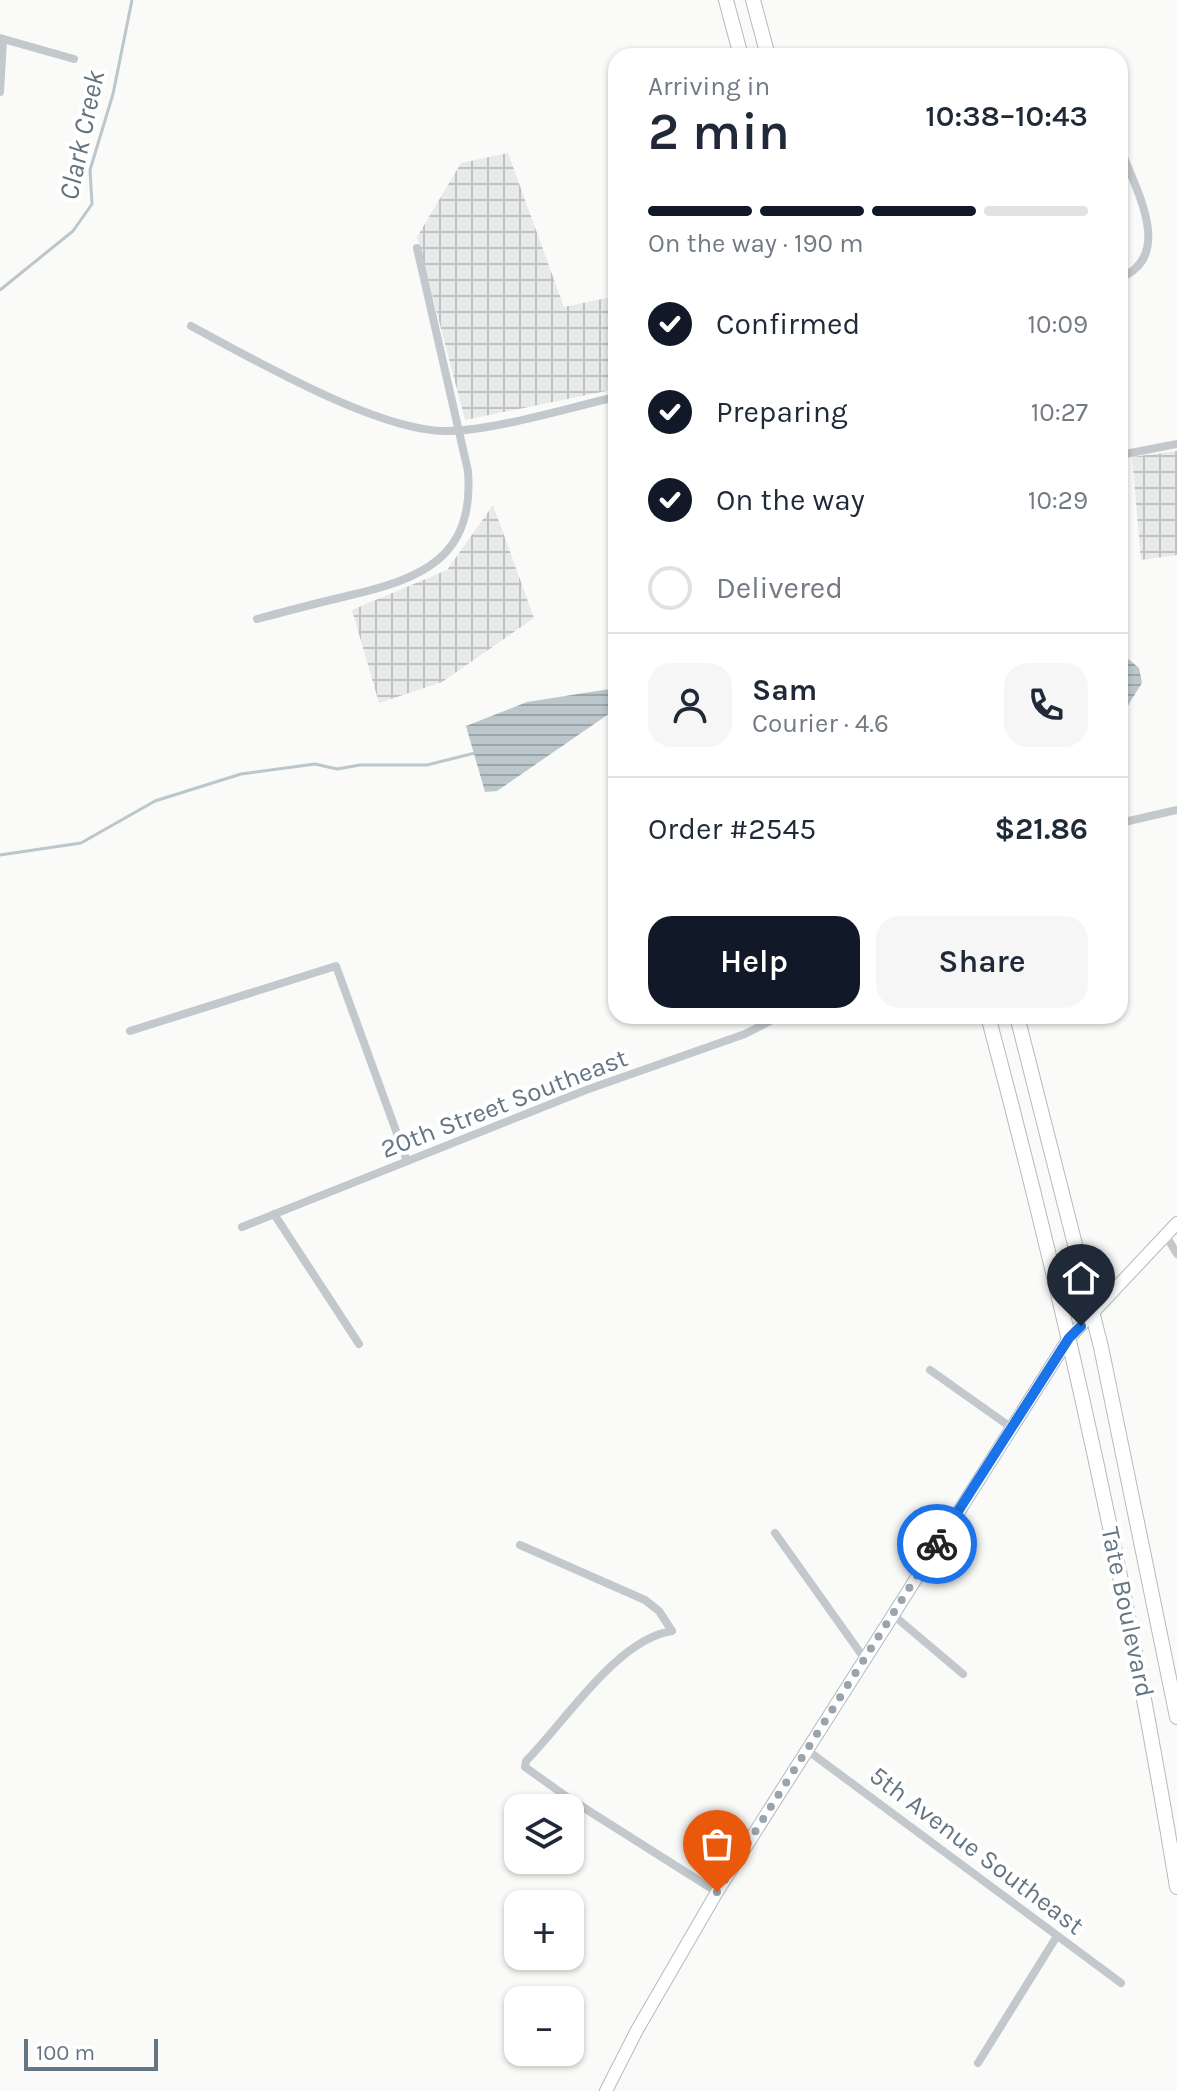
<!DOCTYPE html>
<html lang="en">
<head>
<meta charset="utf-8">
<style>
  :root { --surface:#fff; --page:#f6f6f7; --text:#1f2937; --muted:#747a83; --line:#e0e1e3; --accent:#111827 }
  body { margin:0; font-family:Karla,sans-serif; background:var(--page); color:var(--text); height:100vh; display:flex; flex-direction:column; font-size:30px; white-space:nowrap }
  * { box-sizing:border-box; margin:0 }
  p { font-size:26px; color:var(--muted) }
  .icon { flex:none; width:44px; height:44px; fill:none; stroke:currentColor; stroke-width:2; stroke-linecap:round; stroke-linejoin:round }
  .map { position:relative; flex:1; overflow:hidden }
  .side { position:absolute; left:608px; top:48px; width:520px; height:976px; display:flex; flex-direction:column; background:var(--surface); border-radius:24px; box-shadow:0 2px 6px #0004 }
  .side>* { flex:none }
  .tools { position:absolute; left:504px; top:1794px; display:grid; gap:16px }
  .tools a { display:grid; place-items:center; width:80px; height:80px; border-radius:16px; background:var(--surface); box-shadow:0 2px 6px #0004; font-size:40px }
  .scale { position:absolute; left:24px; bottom:20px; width:134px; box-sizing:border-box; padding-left:8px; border:4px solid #657683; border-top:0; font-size:22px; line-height:28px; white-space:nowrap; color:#657683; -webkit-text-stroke:6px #fff; paint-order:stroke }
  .pin { position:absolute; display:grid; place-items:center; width:68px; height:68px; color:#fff; margin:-82px -34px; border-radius:50% 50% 50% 0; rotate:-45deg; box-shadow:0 0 8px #0007 }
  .pin .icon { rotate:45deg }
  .courier { position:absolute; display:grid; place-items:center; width:80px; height:80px; margin:-40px; border:6px solid #1a73e8; border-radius:50%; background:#fff; color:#222; box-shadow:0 2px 10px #0007 }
  .head em { font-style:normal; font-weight:600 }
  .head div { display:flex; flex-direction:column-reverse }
  .head { display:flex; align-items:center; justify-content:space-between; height:136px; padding:0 40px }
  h1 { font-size:52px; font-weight:600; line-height:60px }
  .bar { display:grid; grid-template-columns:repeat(4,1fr); gap:12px 8px; align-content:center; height:96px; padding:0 40px }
  .bar i { height:10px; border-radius:6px; background:var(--line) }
  .bar .on { background:var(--accent) }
  .bar p { grid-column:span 4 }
  .line { display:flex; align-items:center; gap:20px; padding:0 40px; border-top:2px solid var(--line) }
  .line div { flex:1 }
  .round { display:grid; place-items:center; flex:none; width:84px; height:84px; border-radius:24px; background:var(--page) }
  ol { padding:0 40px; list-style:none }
  li { display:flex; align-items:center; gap:24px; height:88px }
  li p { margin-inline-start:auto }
  li .icon { padding:8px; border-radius:50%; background:var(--accent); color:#fff; stroke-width:4 }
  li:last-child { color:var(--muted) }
  li i { width:44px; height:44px; border:4px solid var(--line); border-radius:50% }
  .action { display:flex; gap:16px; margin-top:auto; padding:16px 40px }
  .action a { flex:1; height:92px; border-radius:24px; background:var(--accent); color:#fff; font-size:32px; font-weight:600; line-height:92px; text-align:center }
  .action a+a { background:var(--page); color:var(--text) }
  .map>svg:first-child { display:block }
</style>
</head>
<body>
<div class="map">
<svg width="1177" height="2091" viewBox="0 0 1177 2091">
  <defs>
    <pattern id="industrial-grid" width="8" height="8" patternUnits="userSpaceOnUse" patternTransform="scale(2)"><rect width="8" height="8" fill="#e8e9e9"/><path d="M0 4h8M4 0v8" fill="none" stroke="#c0c1c2"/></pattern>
    <pattern id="water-rules" width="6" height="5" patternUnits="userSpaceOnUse" patternTransform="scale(2)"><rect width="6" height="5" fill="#bbc7cb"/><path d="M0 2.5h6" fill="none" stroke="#9ca6aa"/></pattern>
  </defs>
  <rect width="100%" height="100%" fill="#fafaf8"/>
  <!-- industrial -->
  <g fill="url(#industrial-grid)">
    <path d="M 508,153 L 564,307 L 616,296 L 616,389 L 465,420 L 417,237 L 461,163 Z"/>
    <path d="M 1177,451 L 1177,555 L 1141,560 L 1132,457 Z"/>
    <path d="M 493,505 L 534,618 L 442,682 L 379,703 L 352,610 L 447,570 Z"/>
  </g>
  <!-- water -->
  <g fill="url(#water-rules)">
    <path d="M 1120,652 L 1139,668 L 1142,683 L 1120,718 Z"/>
    <path d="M 616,688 L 616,709 L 497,791 L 485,792 L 466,726 L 527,702 Z"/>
  </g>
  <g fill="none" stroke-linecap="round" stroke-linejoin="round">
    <!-- stream -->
    <g stroke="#bbc7cb" stroke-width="3">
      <path d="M 0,290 L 73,231 L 92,204 L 90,170 L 113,94 L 132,0"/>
      <path d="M 0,855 L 81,843 L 155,801 L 241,774 L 315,764 L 337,769 L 360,765 L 427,765 L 475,753"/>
    </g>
    <!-- secondary casing -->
    <g stroke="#b3babf" stroke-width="14">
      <path id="secondary" d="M 606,2091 L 637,2030 L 717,1892 L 1069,1338 L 1177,1223"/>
    </g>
    <!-- primary casing -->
    <g stroke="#b5babe" stroke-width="16">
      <g id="primary">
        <path d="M 726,0 L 741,56"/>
        <path d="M 753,0 L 768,56"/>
        <path d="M 988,1016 C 1065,1303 1129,1594 1177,1887"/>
        <path d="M 1017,1016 L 1101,1347 L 1177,1717"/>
      </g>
    </g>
    <!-- street -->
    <g stroke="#c3c8cc" stroke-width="8">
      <path d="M 0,38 L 74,59"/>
      <path d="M 0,92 L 3,39"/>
      <path d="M 1120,147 C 1134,187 1176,255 1120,278"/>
      <path d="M 191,326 C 253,359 380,433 449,431 C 496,430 567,408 616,397"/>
      <path d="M 1120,455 L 1177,444"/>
      <path d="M 257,619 C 287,611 317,603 347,596 C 420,579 475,559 468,471 L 417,248"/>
      <path d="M 1120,823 L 1177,810"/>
      <path d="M 130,1031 L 336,966 L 407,1161"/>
      <path d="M 274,1214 L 359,1344"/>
      <path d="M 242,1227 L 586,1090 L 745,1034 L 780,1016"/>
      <path d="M 1165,1234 L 1177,1254"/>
      <path d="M 930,1370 L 1012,1428"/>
      <path d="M 775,1533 L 864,1658"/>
      <path d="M 520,1545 L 645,1600 L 659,1611 L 672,1631 C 617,1639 565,1722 526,1761 L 525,1767 L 567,1797 L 717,1892"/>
      <path d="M 892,1614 L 963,1674"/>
      <path d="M 807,1750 L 1121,1983"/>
      <path d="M 978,2063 L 1057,1936"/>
    </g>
    <!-- secondary -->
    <use href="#secondary" stroke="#fff" stroke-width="12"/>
    <!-- primary -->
    <use href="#primary" stroke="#fff" stroke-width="14"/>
  </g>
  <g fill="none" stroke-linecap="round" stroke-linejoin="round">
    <!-- done -->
    <path stroke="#99a4ac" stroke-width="8" stroke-dasharray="0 14.4" d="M 717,1892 L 937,1544"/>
    <!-- route -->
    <path stroke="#1a73e8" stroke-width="10" d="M 937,1544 L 1069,1338 L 1081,1326"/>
  </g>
  <g text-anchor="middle" stroke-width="8" stroke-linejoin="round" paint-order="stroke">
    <!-- street labels -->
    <g font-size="26" fill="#657683" stroke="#fff">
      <text transform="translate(504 1103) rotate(-21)" y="9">20th Street Southeast</text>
      <text transform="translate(1128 1612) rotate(78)" y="9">Tate Boulevard</text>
      <text transform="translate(977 1850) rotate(37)" y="9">5th Avenue Southeast</text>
    </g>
    <!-- water labels -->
    <g font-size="28" font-style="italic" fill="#60757c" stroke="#fff">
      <text transform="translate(81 135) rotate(-78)" y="10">Clark Creek</text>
    </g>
  </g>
</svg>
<div class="tools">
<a><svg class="icon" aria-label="layers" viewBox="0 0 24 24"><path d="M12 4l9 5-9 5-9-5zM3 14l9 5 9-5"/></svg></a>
<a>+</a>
<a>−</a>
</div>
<div class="scale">100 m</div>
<div class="pin" style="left:717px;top:1892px;background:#ea580c"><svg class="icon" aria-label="bag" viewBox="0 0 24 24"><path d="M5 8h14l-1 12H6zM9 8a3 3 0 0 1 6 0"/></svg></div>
<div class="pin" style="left:1081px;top:1326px;background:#1f2937"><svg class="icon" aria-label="home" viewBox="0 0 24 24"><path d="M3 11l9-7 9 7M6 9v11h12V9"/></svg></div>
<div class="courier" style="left:937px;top:1544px"><svg class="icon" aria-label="bike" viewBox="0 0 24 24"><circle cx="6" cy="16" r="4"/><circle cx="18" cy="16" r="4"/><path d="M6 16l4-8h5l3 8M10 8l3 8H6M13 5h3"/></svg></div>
<section class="side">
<div class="head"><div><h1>2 min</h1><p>Arriving in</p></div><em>10:38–10:43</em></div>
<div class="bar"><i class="on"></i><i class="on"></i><i class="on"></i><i></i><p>On the way · 190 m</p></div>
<ol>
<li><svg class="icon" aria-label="check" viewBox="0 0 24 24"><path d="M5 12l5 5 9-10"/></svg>Confirmed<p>10:09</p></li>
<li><svg class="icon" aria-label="check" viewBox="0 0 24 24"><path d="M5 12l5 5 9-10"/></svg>Preparing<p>10:27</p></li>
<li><svg class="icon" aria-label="check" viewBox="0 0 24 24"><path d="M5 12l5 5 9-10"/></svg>On the way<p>10:29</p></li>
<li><i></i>Delivered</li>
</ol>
<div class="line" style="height:144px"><a class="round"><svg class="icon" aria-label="person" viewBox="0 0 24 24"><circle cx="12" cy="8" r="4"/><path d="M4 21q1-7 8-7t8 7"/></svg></a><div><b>Sam</b><p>Courier · 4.6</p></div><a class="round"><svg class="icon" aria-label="phone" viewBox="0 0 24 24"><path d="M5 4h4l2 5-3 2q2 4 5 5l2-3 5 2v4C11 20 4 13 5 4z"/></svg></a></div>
<div class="line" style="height:104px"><div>Order #2545</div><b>$21.86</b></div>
<div class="action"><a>Help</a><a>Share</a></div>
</section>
</div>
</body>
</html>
